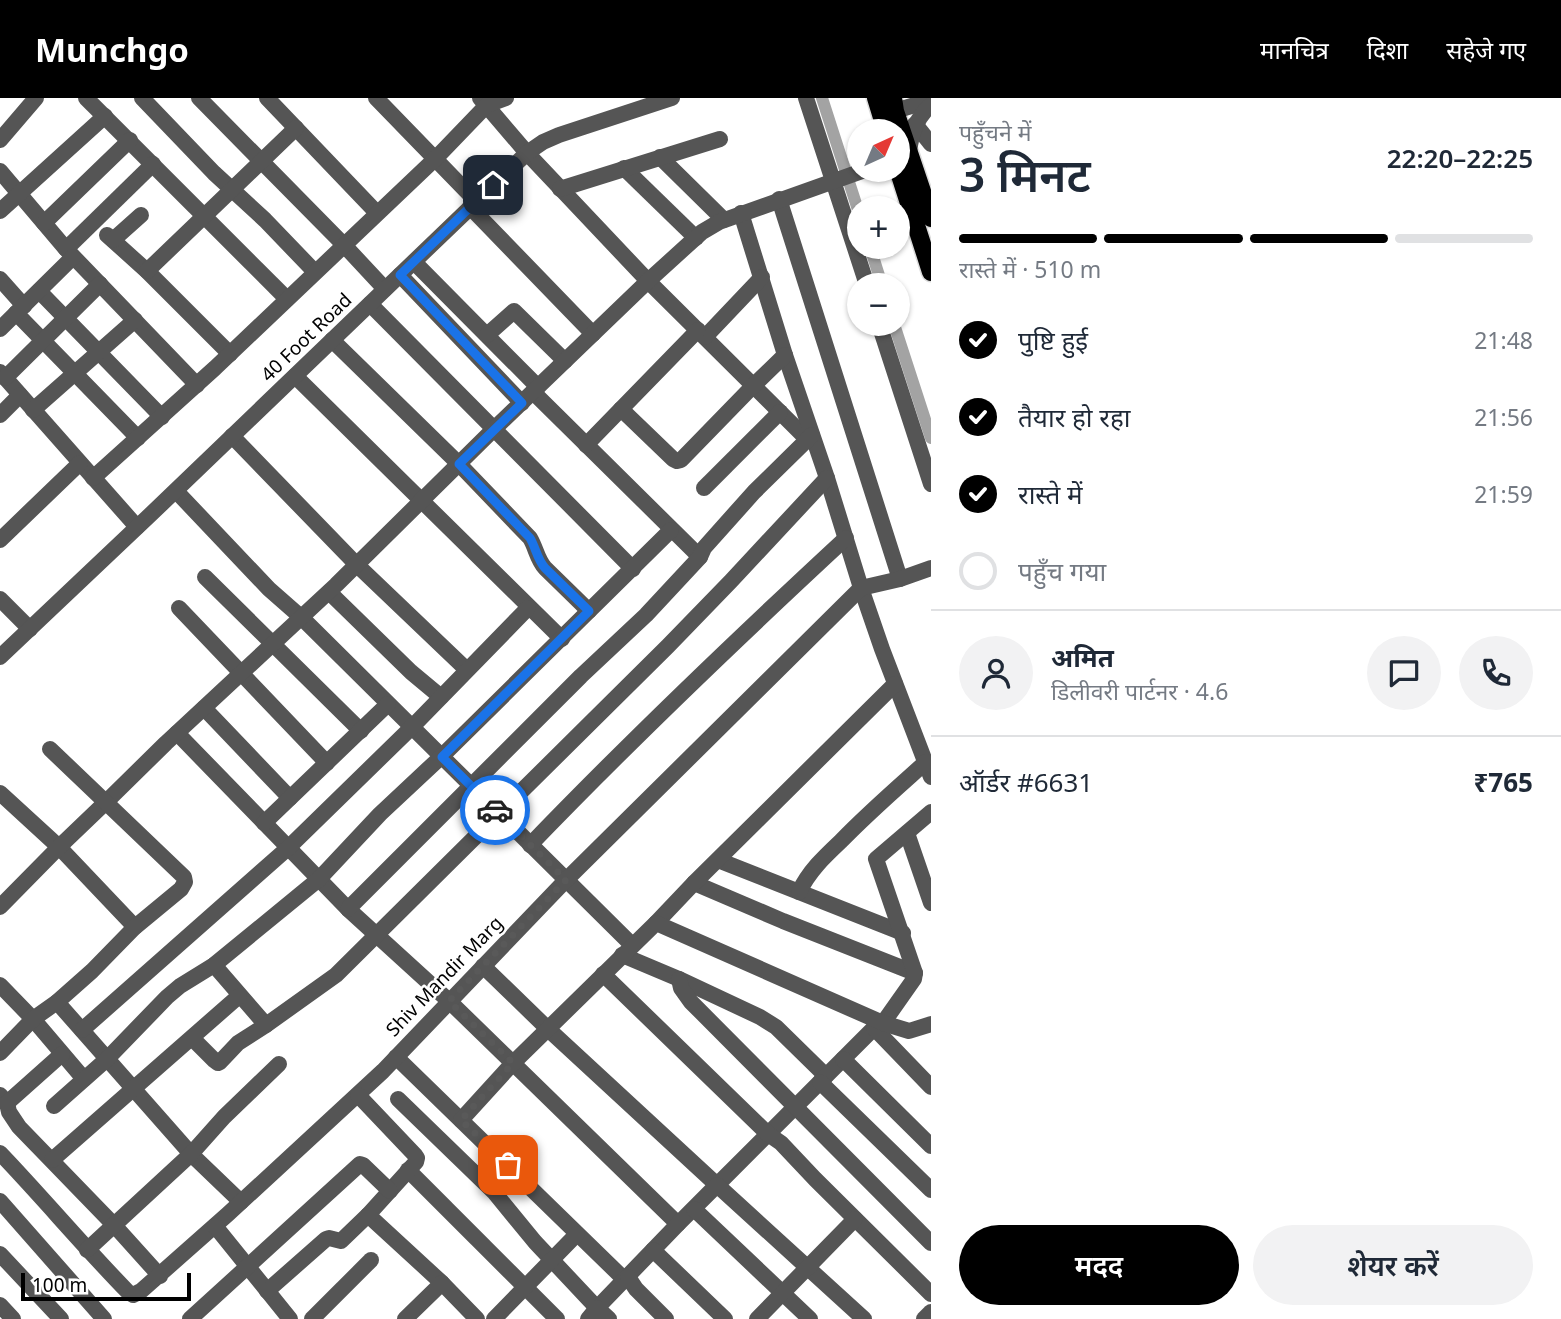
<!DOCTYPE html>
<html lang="hi">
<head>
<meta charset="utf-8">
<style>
  :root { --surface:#fff; --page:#f2f2f3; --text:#1f2937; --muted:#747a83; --line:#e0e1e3; --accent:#000 }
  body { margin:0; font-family:"Noto Sans","Noto Sans Devanagari",sans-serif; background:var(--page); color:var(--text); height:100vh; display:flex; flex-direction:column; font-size:26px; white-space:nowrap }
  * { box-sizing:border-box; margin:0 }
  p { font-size:23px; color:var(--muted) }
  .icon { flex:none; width:38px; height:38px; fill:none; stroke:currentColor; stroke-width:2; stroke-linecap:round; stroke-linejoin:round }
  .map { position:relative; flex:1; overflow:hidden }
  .drawer { display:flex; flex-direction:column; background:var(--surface); width:630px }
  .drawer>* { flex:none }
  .needle { width:46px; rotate:44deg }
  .tools { position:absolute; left:847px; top:21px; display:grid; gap:14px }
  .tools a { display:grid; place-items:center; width:63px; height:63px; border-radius:50%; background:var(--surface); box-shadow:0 2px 5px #0004; font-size:35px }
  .scale { position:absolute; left:21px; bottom:18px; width:170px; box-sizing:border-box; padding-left:7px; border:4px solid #000; border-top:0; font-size:19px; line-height:24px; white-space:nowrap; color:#000; -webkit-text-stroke:5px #fff; paint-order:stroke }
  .pin { position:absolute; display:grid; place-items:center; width:60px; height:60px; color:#fff; margin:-30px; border-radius:14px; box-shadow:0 4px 10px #0006 }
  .courier { position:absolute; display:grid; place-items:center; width:70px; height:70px; margin:-35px; border:5px solid #1a73e8; border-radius:50%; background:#fff; color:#222; box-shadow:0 2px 9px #0007 }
  .head em { font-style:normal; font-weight:600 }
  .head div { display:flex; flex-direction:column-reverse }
  .head { display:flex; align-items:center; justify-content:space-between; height:119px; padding:0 28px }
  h1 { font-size:46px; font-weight:600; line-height:52px }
  .bar { display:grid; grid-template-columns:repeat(4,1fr); gap:10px 7px; align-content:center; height:84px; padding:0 28px }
  .bar i { height:9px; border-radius:5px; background:var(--line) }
  .bar .selected { background:var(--accent) }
  .bar p { grid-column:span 4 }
  .line { display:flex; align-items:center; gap:18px; padding:0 28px; border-top:2px solid var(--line) }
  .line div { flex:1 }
  .round { display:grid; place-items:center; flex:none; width:74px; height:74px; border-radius:37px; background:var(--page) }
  ol { padding:0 28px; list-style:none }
  li { display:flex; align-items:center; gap:21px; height:77px }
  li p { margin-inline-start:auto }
  li .icon { padding:7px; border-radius:50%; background:var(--accent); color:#fff; stroke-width:4 }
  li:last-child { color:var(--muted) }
  li i { width:38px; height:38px; border:4px solid var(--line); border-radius:50% }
  .action { display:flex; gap:14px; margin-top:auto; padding:14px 28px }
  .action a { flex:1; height:80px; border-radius:42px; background:var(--accent); color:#fff; font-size:28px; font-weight:600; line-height:80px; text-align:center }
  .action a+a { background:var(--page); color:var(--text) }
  header { display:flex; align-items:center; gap:42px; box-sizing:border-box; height:98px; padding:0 35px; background:var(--accent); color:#fff }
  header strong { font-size:33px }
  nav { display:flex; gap:38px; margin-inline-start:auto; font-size:24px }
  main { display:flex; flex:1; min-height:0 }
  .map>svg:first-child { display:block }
</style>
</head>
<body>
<header>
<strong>Munchgo</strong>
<nav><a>मानचित्र</a><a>दिशा</a><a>सहेजे गए</a></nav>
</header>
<main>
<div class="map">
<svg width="931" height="1221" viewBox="0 0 931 1221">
  <rect width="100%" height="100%" fill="#fff"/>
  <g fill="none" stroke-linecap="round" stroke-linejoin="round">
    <!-- canal -->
    <g stroke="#a3a3a3" stroke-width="12">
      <path d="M 822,0 L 859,115"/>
      <path d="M 870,149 L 882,187"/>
      <path d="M 894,226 L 931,340"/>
    </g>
    <!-- major casing -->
    <g stroke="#dbdbdb" stroke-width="21">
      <g id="major">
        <path d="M 876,0 L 886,33"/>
        <path d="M 893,0 L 895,13 L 931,120"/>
        <path d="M 898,71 L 931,174"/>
      </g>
    </g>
    <!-- minor -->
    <g stroke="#555" stroke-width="16">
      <path d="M 86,0 L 287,201"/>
      <path d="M 142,0 L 214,75 L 265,122 L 315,174"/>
      <path d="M 199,0 L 344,147 L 385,191"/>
      <path d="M 267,0 L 377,115"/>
      <path d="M 376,0 L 476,103"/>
      <path d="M 480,0 L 527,55 L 648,183 L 808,342"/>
      <path d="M 806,0 L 867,187"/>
      <path d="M 883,14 L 895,13 L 931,2"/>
      <path d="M 915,26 L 931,46"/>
      <path d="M 0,42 L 36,0"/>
      <path d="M 909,53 C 912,34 916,20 931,7"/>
      <path d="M 660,59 L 724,122"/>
      <path d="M 624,70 L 696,140"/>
      <path d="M 0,73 L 66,151 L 197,287"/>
      <path d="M 560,91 L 720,41"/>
      <path d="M 779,101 L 900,481"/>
      <path d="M 470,109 L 593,236"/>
      <path d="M 0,113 L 105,18"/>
      <path d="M 741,115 L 785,257 L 827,380 L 861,490 L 882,551 L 931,679"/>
      <path d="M 44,125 L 130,42"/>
      <path d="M 107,137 L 147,173 L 230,256"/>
      <path d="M 113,142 L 141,117"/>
      <path d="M 66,151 L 153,66"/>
      <path d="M 414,164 L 538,289"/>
      <path d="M 147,173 L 296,30"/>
      <path d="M 400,177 L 522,305"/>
      <path d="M 0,181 L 24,208"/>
      <path d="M 39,193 L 162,319"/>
      <path d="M 370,206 L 633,471"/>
      <path d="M 16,215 L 138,340"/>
      <path d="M 879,226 L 931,386"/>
      <path d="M 0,231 L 73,159"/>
      <path d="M 487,237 L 514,213 L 565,263"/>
      <path d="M 705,239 L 762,179"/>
      <path d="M 332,242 L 459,366 L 530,440 C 536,450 537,461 545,470 L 589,513"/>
      <path d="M 0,274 L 137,429"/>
      <path d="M 295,278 L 562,541"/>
      <path d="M 5,280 L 100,186"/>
      <path d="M 533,294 L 700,459"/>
      <path d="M 621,311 L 673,361 L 677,363 L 681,362 L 754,287 L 785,257"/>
      <path d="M 33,312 L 135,222"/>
      <path d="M 0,317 L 20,297"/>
      <path d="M 232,338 L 357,467 L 467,572"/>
      <path d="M 586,347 L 698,232"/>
      <path d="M 93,380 L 215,270 L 436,60 L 487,7 L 506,0"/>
      <path d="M 704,390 L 780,314"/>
      <path d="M 176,393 L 269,491 L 302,520 L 632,847"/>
      <path d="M 0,442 L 80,365"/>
      <path d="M 205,479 L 361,633"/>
      <path d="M 329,494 L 411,574 L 441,599"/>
      <path d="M 0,501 L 30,531"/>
      <path d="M 179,510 L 327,665"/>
      <path d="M 0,559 L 150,417 L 527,55 L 543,44 L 559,37 L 672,0"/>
      <path d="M 204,610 L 290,700"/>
      <path d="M 177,635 L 348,811 L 449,903 L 678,1126"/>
      <path d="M 0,695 L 59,749 L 135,829"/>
      <path d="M 264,725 L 388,606"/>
      <path d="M 907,735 L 931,805"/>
      <path d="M 530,747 C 632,641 738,540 846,440"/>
      <path d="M 718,762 L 903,835"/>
      <path d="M 694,785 L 783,823 L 915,875"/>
      <path d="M 799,794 C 809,773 824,759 841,743 C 868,715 897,690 926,664"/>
      <path d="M 0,809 L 59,749 L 106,704 L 166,645 L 336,487 L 493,332 L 648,183 L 702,134 L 719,124 L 865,72"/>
      <path d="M 348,811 L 581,578 L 646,517 L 700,459 L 704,450 L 754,394 L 812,337"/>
      <path d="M 656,825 L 694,785 L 895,586"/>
      <path d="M 622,857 L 679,881 L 760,919 L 776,929 L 826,978"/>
      <path d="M 214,867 L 266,927"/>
      <path d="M 483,868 L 548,931 L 717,1087 L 874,930 L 883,925 L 914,881 L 915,875 L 876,761 L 931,714"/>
      <path d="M 603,876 L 768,1036 L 781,1045 L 815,1081 L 931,1196"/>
      <path d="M 679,881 L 681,890 L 691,904 L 931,1145"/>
      <path d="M 0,887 L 33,921 L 84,981"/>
      <path d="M 57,904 L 191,1056 L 241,1104"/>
      <path d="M 874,930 L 931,989"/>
      <path d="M 82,932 L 288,750 L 412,629 L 528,510"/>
      <path d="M 192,940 L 214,962 L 218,965 L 220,964 L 238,945 L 266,927 L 336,877 L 668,548 L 731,483 L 827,380"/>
      <path d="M 0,955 L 33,921 L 57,904 L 92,873 L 135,829 L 181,791 L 185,784 L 184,779 L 50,651"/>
      <path d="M 396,959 L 625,1182"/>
      <path d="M 843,961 L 931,1048"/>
      <path d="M 820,984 L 931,1092"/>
      <path d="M 0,997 L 7,1005 L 9,1014 L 19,1029 L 114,1127 L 160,1178"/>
      <path d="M 398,1001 L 494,1094 L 535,1144 L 597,1210 L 678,1126 L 717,1087 L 864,1221"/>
      <path d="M 7,1005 L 62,956"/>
      <path d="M 54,1008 L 107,961 L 167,899 L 180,888 L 214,867 L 319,781 L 380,716 L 442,658 L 671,432"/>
      <path d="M 461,1022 L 513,965 L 656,825 L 883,925 L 909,933 L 931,926"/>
      <path d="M 0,1055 C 44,1101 84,1149 128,1194 L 133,1197 L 141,1193 L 228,1116 L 383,973 L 566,782 L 861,490 L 900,481 L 931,470"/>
      <path d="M 52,1062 L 239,898"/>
      <path d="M 408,1072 L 557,1221"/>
      <path d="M 0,1103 L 104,1221"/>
      <path d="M 694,1111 L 810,1221"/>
      <path d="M 368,1117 L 442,1185"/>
      <path d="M 215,1128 L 290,1221"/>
      <path d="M 87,1152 L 191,1056 L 224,1019 L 279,966"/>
      <path d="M 653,1152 L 725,1221"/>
      <path d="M 0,1156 L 61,1221"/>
      <path d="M 628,1179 L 636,1191 L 666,1221"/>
      <path d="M 267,1193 L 326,1141 L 329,1140 L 341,1143 L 368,1117 L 416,1064 L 417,1060 L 415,1057 L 358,997"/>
      <path d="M 0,1207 L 13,1221"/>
      <path d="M 190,1221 L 360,1066 L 363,1067 L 390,1093"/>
      <path d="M 312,1221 L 371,1162"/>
      <path d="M 405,1221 L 442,1185 L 477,1221"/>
      <path d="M 494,1221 L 577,1136"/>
      <path d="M 588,1221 L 597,1210 L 609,1221"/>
      <path d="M 757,1221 L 855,1121"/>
      <path d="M 924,1221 L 931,1214"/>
    </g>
    <!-- major -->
    <use href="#major" stroke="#000" stroke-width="18"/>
  </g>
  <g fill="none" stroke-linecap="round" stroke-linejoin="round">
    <!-- done -->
    <path stroke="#595959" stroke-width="7" stroke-dasharray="0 12.6" d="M 495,712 L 566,782 L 449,903 L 513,965 L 461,1022 L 508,1067"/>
    <!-- route -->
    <path stroke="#1a73e8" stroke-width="9" d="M 493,87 L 400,177 L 522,305 L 459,366 L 530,440 C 536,450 537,461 545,470 L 589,513 L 442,659 L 495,712"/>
  </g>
  <g text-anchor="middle" stroke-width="5" stroke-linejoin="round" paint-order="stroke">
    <!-- street labels -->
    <g font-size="19" fill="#000" stroke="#fff">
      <text transform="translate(306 239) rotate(-44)" y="7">40 Foot Road</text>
      <text transform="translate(444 878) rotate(-46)" y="7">Shiv Mandir Marg</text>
    </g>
  </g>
</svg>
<div class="tools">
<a><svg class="needle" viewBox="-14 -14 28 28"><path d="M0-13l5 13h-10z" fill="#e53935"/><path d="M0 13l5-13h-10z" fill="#747a83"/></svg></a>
<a>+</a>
<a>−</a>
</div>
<div class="scale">100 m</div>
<div class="pin" style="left:508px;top:1067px;background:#ea580c"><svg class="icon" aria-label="bag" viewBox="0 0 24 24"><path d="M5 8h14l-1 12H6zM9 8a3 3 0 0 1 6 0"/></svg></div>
<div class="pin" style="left:493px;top:87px;background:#1f2937"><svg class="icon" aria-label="home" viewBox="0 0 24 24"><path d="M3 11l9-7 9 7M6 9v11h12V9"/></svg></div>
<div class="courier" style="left:495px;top:712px"><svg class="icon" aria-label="car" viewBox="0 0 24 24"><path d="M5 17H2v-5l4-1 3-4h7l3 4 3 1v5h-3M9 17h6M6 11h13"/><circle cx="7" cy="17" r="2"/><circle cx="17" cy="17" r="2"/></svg></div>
</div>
<section class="drawer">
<div class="head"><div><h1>3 मिनट</h1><p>पहुँचने में</p></div><em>22:20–22:25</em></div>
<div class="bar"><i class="selected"></i><i class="selected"></i><i class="selected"></i><i></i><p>रास्ते में · 510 m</p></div>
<ol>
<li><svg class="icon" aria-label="check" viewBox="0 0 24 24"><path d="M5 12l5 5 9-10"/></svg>पुष्टि हुई<p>21:48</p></li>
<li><svg class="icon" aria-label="check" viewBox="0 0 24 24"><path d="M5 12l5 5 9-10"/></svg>तैयार हो रहा<p>21:56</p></li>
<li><svg class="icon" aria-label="check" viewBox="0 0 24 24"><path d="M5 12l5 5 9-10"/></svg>रास्ते में<p>21:59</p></li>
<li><i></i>पहुँच गया</li>
</ol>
<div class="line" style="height:126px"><a class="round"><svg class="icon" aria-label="person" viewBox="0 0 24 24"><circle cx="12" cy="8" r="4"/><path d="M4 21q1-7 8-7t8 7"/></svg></a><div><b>अमित</b><p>डिलीवरी पार्टनर · 4.6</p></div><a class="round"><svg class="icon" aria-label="chat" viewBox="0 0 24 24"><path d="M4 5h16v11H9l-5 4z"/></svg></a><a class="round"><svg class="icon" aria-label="phone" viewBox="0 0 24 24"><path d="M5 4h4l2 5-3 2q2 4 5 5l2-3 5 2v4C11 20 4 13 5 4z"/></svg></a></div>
<div class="line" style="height:91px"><div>ऑर्डर #6631</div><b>₹765</b></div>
<div class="action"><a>मदद</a><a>शेयर करें</a></div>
</section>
</main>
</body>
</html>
